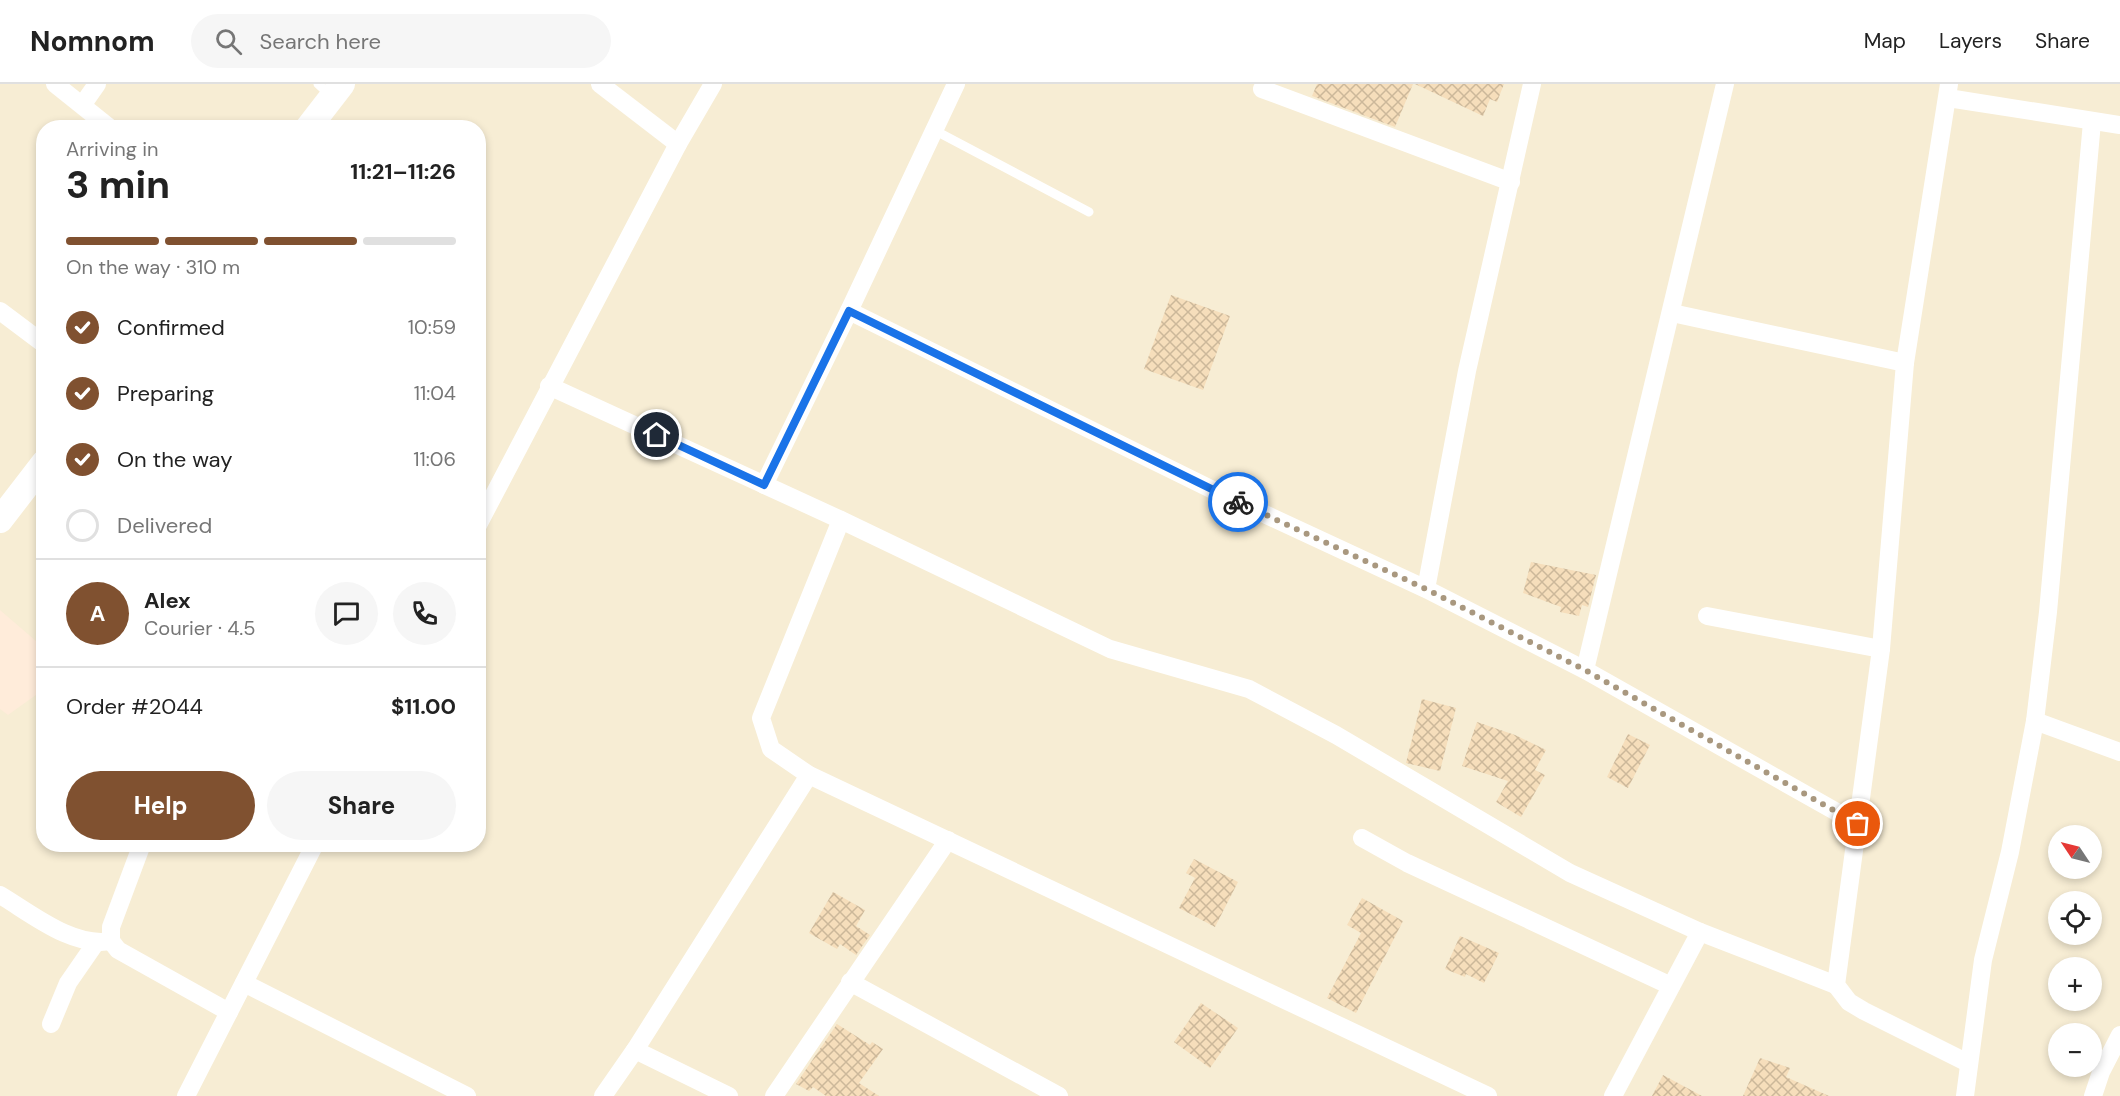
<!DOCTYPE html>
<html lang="en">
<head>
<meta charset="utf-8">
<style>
  :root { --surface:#fff; --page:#f6f6f6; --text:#222; --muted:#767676; --line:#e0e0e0; --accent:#805130 }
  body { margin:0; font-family:"DM Sans",sans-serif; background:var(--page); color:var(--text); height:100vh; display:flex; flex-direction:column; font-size:22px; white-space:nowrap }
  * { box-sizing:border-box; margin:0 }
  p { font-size:20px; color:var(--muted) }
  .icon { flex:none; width:33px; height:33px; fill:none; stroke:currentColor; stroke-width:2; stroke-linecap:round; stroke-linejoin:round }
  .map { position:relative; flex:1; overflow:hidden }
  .drawer { position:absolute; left:36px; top:36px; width:450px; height:732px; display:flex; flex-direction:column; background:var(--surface); border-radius:24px; box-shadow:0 3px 9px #0003 }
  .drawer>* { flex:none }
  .needle { width:39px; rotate:305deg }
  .buttons { position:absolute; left:2048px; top:741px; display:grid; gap:12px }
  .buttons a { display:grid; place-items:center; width:54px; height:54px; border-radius:50%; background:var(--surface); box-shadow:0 3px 9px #0003; font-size:30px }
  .pin { position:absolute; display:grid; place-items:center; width:51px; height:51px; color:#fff; margin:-26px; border:3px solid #fff; border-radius:50%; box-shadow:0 2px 6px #0007 }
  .courier { position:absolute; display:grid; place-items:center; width:60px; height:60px; margin:-30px; border:4px solid #1a73e8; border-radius:50%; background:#fff; color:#222; box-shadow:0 2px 8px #0007 }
  .overview em { font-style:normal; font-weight:700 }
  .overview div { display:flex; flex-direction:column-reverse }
  .overview { display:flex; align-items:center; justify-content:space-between; height:102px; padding:0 30px }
  h1 { font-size:39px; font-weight:700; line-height:45px }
  .bar { display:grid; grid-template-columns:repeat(4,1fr); gap:9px 6px; align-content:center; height:72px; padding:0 30px }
  .bar i { height:8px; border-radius:4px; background:var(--line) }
  .bar .current { background:var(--accent) }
  .bar p { grid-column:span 4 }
  .line { display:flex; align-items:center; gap:15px; padding:0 30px; border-top:2px solid var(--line) }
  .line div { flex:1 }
  .round { display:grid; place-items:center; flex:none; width:63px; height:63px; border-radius:32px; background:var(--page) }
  ol { padding:0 30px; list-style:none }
  li { display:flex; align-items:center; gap:18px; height:66px }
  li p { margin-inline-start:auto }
  li .icon { padding:6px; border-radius:50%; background:var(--accent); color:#fff; stroke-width:4 }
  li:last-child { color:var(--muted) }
  li i { width:33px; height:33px; border:3px solid var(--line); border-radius:50% }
  .button { display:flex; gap:12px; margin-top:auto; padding:12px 30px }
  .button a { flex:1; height:69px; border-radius:36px; background:var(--accent); color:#fff; font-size:24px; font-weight:700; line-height:69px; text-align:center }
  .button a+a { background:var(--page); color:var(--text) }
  header { display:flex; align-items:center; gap:36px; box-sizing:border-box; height:84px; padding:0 30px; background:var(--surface); border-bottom:2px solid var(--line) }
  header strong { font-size:28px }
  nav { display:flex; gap:33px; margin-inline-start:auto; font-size:21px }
  .search { width:420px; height:54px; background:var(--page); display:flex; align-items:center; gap:15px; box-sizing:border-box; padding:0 21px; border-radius:33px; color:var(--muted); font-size:22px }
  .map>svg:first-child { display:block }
</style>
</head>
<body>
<header>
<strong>Nomnom</strong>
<div class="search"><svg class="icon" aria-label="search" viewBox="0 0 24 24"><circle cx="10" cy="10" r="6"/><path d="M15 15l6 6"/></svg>Search here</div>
<nav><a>Map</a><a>Layers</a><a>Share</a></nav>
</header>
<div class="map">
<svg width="2120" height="1012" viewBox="0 0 2120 1012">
  <defs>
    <pattern id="building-cross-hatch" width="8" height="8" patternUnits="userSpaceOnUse" patternTransform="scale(1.5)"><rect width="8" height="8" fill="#f6debb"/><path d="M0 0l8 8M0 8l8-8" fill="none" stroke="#ccb89a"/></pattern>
  </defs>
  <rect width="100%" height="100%" fill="#fef9e6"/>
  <!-- residential -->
  <path fill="#f7edd4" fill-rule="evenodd" d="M 0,0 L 2120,0 L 2120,1012 L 0,1012 ZM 44,44 L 478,44 L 478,760 L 44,760 ZM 2058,752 L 2091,752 L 2091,784 L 2058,784 ZM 2058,818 L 2091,818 L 2091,850 L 2058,850 ZM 2058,884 L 2091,884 L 2091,916 L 2058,916 ZM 2058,950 L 2091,950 L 2091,982 L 2058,982 Z"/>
  <!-- commercial -->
  <path fill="#ffecda" d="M 0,526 L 43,563 L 43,606 L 8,631 L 0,625 Z"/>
  <!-- building -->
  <g fill="url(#building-cross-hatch)">
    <path d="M 1317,0 L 1413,0 L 1395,43 L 1312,12 Z"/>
    <path d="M 1415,0 L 1504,0 L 1497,18 L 1490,15 L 1483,32 Z"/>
    <path d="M 1171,211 L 1230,232 L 1203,306 L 1144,285 Z"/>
    <path d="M 1531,478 L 1596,491 L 1588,523 L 1582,521 L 1579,532 L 1560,528 L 1561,523 L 1523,509 Z"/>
    <path d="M 1422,615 L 1456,624 L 1440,687 L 1406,679 Z"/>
    <path d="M 1477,638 L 1515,651 L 1546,666 L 1535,686 L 1545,691 L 1521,733 L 1496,718 L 1508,697 L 1462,682 Z"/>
    <path d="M 1628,650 L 1650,661 L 1628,704 L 1607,693 Z"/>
    <path d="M 1194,775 L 1238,798 L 1215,843 L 1179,824 L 1195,794 L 1186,789 Z"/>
    <path d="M 833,808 L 865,826 L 856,842 L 870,851 L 856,871 L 840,860 L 837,865 L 809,849 Z"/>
    <path d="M 1362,814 L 1403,837 L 1356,929 L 1327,914 L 1361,849 L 1347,841 Z"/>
    <path d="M 1460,852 L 1499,869 L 1484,899 L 1466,890 L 1465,893 L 1445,885 Z"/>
    <path d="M 1201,919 L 1238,944 L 1210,984 L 1174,958 Z"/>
    <path d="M 837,940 L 870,961 L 872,958 L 883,965 L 859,999 L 879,1012 L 826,1012 L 813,1003 L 809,1007 L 796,1000 Z"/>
    <path d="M 1760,974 L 1790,984 L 1786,993 L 1829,1012 L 1743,1012 Z"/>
    <path d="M 1663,991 L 1702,1012 L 1652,1012 Z"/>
  </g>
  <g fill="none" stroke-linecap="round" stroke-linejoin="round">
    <!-- lane -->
    <g stroke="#fff" stroke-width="9">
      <path d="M 318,0 L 330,11"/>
      <path d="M 213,44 L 214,42"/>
      <path d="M 934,46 L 1089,128"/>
    </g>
    <!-- street -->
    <g stroke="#fff" stroke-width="18">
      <path d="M 55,0 L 110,44"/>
      <path d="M 600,0 L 678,60"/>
      <path d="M 1949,0 L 1905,279 L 1881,565 L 1836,901 L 1849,918 L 1864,927 L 1968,979"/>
      <path d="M 1262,5 L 1511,98"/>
      <path d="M 1948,14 L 2120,41"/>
      <path d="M 83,20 L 97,0"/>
      <path d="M 0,227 L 44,260"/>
      <path d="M 849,227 L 1215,407 L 1426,505 L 1585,586 L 1858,740"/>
      <path d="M 1672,229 L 1905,279"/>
      <path d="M 549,302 L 841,436 L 1110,565 L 1249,605 L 1336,651 L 1570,789 L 1700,848 L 1836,901"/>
      <path d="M 764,401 L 849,227 L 956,0"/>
      <path d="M 841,436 L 761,634 L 771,665 L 809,691 L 1488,1012"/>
      <path d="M 478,441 L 678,60 L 713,0"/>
      <path d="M 1426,505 L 1467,287 L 1532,0"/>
      <path d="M 1707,532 L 1881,565"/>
      <path d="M 1585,586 L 1725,0"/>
      <path d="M 2035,637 L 2120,668"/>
      <path d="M 1362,754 L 1407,779 L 1671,902"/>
      <path d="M 142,760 L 111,843 L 111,857 L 118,866 L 229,928"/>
      <path d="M 0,811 C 32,830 73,864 111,857"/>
      <path d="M 850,898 L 1059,1012"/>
      <path d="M 244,899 L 467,1012"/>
      <path d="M 51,940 L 68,899 L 95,860"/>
      <path d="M 635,966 L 729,1012"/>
      <path d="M 186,1012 L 315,760"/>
      <path d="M 603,1012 L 635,966 L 809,691"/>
      <path d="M 774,1012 L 948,756"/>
      <path d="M 1613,1012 L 1700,848"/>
      <path d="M 1965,1012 L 1983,876 L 2010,768 L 2035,637 L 2048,528 L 2092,38"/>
      <path d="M 2093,1012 L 2101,988 L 2120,951"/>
    </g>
    <!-- secondary -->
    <g stroke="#fff" stroke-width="26">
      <path d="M 308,44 L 342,0"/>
      <path d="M 0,436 L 44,379"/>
    </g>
  </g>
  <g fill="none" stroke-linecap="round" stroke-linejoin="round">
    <!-- done -->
    <path stroke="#a9987f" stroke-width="6" stroke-dasharray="0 10.8" d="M 1238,418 L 1426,505 L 1585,586 L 1858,740"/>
    <!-- route -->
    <path stroke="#1a73e8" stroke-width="8" d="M 657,351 L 764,401 L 849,227 L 1238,418"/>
  </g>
</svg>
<div class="buttons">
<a><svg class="needle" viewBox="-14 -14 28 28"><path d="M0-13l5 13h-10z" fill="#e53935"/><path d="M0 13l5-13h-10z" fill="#767676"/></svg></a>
<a><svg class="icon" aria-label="locate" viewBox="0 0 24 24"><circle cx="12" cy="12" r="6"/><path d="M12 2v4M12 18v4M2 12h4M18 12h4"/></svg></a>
<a>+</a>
<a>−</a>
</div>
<div class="pin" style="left:1858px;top:740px;background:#ea580c"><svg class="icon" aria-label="bag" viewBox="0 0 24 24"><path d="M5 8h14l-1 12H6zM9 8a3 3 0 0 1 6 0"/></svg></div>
<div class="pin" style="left:657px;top:351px;background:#1f2937"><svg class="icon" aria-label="home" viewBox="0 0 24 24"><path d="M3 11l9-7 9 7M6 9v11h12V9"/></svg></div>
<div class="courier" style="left:1238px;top:418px"><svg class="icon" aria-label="bike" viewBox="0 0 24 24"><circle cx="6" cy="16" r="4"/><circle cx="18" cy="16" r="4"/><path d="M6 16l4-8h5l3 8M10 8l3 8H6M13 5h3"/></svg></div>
<section class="drawer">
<div class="overview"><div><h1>3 min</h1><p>Arriving in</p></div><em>11:21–11:26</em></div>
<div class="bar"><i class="current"></i><i class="current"></i><i class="current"></i><i></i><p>On the way · 310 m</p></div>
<ol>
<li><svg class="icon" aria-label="check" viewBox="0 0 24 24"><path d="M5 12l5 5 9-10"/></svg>Confirmed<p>10:59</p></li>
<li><svg class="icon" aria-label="check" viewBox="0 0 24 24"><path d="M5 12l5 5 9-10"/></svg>Preparing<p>11:04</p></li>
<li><svg class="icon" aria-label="check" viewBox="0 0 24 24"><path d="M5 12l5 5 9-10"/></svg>On the way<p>11:06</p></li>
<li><i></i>Delivered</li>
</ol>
<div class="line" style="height:108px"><b class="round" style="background:var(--accent);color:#fff">A</b><div><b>Alex</b><p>Courier · 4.5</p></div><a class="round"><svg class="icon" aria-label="chat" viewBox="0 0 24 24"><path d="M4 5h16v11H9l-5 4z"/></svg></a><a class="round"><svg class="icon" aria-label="phone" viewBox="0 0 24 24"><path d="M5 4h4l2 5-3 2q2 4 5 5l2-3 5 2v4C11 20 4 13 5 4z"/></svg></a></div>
<div class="line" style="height:78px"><div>Order #2044</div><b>$11.00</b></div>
<div class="button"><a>Help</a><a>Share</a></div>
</section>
</div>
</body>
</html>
